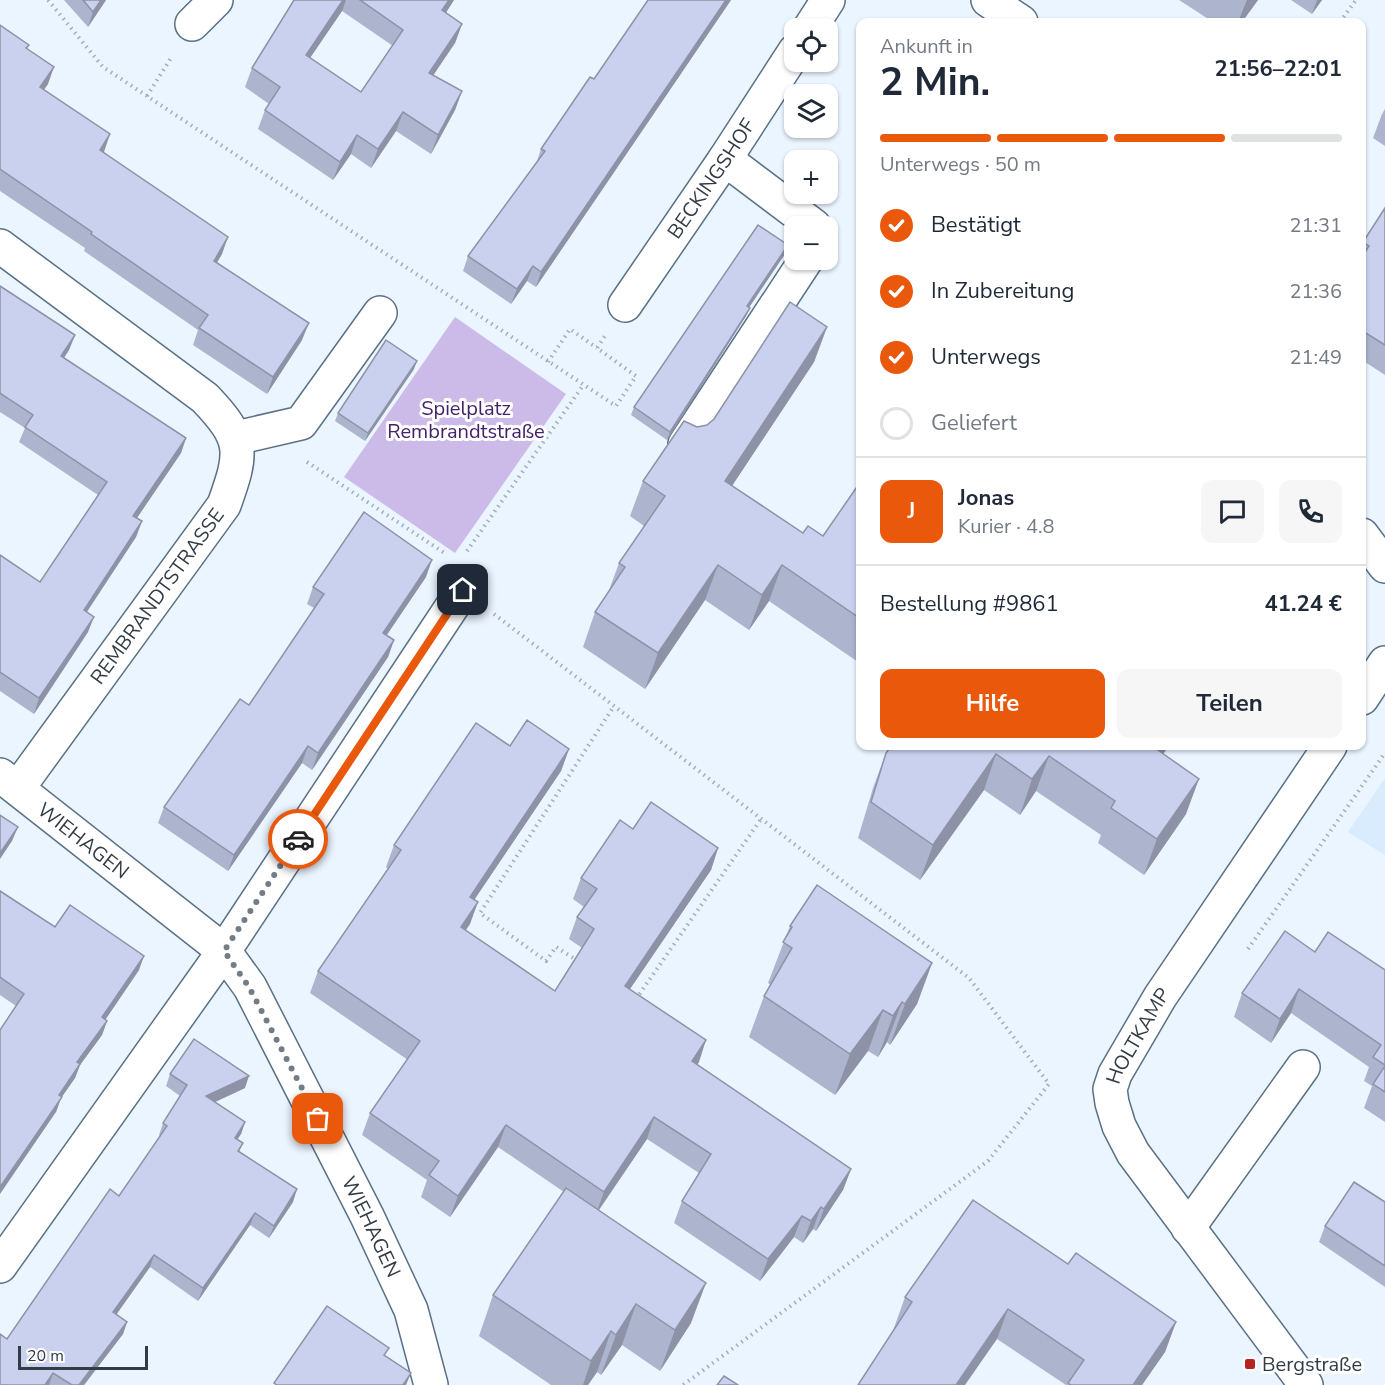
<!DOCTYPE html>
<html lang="de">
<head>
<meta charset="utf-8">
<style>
  :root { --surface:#fff; --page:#f6f6f7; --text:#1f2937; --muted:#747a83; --line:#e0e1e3; --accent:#ea580c }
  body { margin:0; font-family:"Nunito Sans",sans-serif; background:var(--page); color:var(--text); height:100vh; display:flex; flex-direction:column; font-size:22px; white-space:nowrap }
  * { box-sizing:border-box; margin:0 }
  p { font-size:20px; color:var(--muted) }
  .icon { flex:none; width:33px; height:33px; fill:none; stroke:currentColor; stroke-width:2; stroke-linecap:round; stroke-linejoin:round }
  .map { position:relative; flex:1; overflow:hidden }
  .details { position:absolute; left:856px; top:18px; width:510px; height:732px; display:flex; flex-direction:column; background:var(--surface); border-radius:12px; box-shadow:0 2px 4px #0004 }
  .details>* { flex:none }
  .buttons { position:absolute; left:784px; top:18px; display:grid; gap:12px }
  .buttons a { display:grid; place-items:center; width:54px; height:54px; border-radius:12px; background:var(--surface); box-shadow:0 2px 4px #0004; font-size:30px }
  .scale { position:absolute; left:18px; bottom:15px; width:130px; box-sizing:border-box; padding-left:6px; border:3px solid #323c45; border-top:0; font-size:16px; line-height:21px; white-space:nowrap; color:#323c45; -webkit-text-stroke:4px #fff; paint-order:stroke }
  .pin { position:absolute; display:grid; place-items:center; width:51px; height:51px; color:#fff; margin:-26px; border-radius:12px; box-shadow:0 3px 9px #0006 }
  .courier { position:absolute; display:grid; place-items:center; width:60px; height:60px; margin:-30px; border:4px solid #ea580c; border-radius:50%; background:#fff; color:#222; box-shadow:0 2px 8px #0007 }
  .summary em { font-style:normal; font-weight:700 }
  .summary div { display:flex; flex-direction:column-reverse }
  .summary { display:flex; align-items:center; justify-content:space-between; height:102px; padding:0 24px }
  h1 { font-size:39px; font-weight:700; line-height:45px }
  .bar { display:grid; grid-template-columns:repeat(4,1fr); gap:9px 6px; align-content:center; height:72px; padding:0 24px }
  .bar i { height:8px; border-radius:4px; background:var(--line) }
  .bar .selected { background:var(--accent) }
  .bar p { grid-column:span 4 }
  .line { display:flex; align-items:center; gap:15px; padding:0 24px; border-top:2px solid var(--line) }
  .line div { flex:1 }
  .round { display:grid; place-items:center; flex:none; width:63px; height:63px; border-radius:12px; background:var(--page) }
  ol { padding:0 24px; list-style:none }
  li { display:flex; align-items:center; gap:18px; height:66px }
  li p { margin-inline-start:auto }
  li .icon { padding:6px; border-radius:50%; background:var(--accent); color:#fff; stroke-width:4 }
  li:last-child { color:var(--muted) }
  li i { width:33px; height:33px; border:3px solid var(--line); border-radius:50% }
  .cta { display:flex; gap:12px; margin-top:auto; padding:12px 24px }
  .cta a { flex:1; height:69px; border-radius:12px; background:var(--accent); color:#fff; font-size:24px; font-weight:700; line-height:69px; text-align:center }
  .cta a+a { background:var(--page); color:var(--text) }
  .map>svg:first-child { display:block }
</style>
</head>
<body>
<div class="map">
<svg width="1385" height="1385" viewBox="0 0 1385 1385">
  <rect width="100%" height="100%" fill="#ebf5ff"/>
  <!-- built -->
  <path fill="#d8ecfd" d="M 1385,778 L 1385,855 L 1348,832 Z"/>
  <!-- green -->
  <path fill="#ccbae9" d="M 455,317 L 566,394 L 455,553 L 344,477 Z"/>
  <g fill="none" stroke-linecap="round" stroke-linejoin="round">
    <!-- minor casing -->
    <g stroke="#5a7185" stroke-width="36">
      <g id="minor">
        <path d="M 988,0 L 1021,22"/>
        <path d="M 192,24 L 216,0"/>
        <path d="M 810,28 L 828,0"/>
        <path d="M 725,159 L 814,226"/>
        <path d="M 0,246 L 205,398 C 245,440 243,452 224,505 L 18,788"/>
        <path id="s1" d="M 625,305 L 725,159 L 795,51"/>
        <path d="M 236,438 L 301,423 L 380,313"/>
        <path d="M 685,444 L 806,260"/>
        <path d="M 1362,535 L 1385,566"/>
        <path d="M 1362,698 L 1385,663"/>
        <path id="s2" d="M 0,775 L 224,951 L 250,987 L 367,1216 L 411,1310 L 431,1385"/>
        <path d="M 1188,1228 L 1303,1067"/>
        <path d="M 0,1266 L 224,951 L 463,590"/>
        <path id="s3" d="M 1306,1385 L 1133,1153 L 1119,1126 L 1112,1103 L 1110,1089 L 1115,1074 L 1160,997 L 1330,746"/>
      </g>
    </g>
    <!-- path -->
    <g stroke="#a4aeb7" stroke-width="4" stroke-dasharray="1.5 4.5" stroke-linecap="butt">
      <path d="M 48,0 L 103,67 L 616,406 L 636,376 L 597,348 L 605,336"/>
      <path d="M 1340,22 L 1356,0"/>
      <path d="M 147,96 L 171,58"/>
      <path d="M 548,362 L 570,329 L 597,348"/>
      <path d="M 307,462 L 446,554"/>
      <path d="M 467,551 L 584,384"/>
      <path d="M 494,614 L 969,978 L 1049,1084 L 988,1161 L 683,1385"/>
      <path d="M 1248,949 L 1385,753"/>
      <path d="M 578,961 L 556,947 L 546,961 L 480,913 L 614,706"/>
      <path d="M 636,999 L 761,819"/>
    </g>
    <!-- minor -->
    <use href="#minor" stroke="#fff" stroke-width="33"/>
  </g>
  <!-- wall -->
  <g fill="#adb4ce" fill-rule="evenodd">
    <path d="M 64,0 L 106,0 L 88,27 Z"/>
    <path d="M 294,0 L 454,0 L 446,13 L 462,24 L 455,43 L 433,75 L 462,91 L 455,110 L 431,154 L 396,131 L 371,168 L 351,154 L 333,180 L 258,129 L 265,110 L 269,104 L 245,87 L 252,68 ZM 342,11 L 393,46 L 361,92 L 310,58 Z"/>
    <path d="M 648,0 L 731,0 L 536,287 L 527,281 L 511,304 L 463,271 L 468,256 L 536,164 L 541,149 L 594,79 Z"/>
    <path d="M 1179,0 L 1258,0 L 1242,22 L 1213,22 Z"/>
    <path d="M 1291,0 L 1322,0 L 1312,14 Z"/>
    <path d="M 0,25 L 29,45 L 27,48 L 48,84 L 44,89 L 104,152 L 222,254 L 217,263 L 302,340 L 267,394 L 193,345 L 198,330 L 84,251 L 85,248 L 0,191 Z"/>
    <path d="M 1385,109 L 1385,146 L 1373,138 L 1382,114 Z"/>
    <path d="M 1385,208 L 1385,375 L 1362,360 L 1362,243 Z"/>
    <path d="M 785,254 L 749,307 L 746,316 L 667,440 L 631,415 L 634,407 Z"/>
    <path d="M 0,286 L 75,335 L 69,350 L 64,358 L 186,438 L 181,453 L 137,518 L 142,521 L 136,537 L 87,612 L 88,632 L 34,714 L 0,691 L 0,555 L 40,582 L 98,495 L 19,442 L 25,428 L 0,412 Z"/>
    <path d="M 827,327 L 814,362 L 732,486 L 803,533 L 823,536 L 861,481 L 861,664 L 769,601 L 749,630 L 705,600 L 645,689 L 583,647 L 595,612 L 608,593 L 619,563 L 644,526 L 630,516 L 643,481 L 697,427 L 707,425 Z"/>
    <path d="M 414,369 L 365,441 L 335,421 L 338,413 Z"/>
    <path d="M 426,577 L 387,635 L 394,640 L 388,657 L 312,770 L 302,763 L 228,871 L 158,823 L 164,807 L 249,705 L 314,608 L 307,604 L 313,587 Z"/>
    <path d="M 569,749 L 561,771 L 474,900 L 470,924 L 465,930 L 555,991 L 582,948 L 569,939 L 577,917 L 584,907 L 573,899 L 581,878 L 633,829 L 718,848 L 711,870 L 630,989 L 699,1062 L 697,1064 L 851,1169 L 843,1190 L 816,1231 L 813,1229 L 803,1243 L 794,1237 L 760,1281 L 674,1223 L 682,1201 L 699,1173 L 647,1139 L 599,1210 L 691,1323 L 660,1371 L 622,1345 L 601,1375 L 597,1372 L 588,1385 L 551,1385 L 479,1336 L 493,1295 L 564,1192 L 498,1147 L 450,1217 L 421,1197 L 427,1180 L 362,1135 L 370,1113 L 408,1060 L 310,993 L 318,971 L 388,869 L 386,867 L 394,845 Z"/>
    <path d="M 886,753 L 1163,754 L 1186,814 L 1144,875 L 1098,843 L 1101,835 L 1036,791 L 1020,815 L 984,790 L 920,880 L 858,838 L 873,788 Z"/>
    <path d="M 0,891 L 55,927 L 139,970 L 105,1020 L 107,1021 L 102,1035 L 80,1065 L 75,1078 L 61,1098 L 56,1112 L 16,1006 L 0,995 Z"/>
    <path d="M 790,926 L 932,963 L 917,1004 L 890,1045 L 887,1042 L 878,1057 L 868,1051 L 835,1095 L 749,1037 L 764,996 L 771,985 L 768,983 Z"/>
    <path d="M 1315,952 L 1385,970 L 1385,1122 L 1364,1108 L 1372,1086 L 1364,1081 L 1369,1067 L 1291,1013 L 1271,1043 L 1234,1017 L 1242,993 Z"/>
    <path d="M 170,1074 L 245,1088 L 215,1102 L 245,1122 L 241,1134 L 237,1140 L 243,1143 L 239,1152 L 293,1202 L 269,1238 L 250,1225 L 198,1301 L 150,1267 L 116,1314 L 127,1322 L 123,1334 L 84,1385 L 0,1385 L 7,1339 L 119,1196 L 160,1136 L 159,1135 L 163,1123 L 180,1096 L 166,1086 Z"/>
    <path d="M 1385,1202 L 1385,1287 L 1319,1242 L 1325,1226 Z"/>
    <path d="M 1068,1264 L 1176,1322 L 1165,1352 L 1142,1385 L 1066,1385 L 997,1339 L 894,1328 L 905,1297 Z"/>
  </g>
  <!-- shaded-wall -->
  <g fill="#8d92a7">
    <path d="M 101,0 L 106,0 L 88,27 L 93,12 Z"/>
    <path d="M 343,0 L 346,0 L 342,11 L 299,74 L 306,55 Z"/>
    <path d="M 449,0 L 454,0 L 435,29 L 442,10 Z"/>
    <path d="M 726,0 L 731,0 L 536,287 L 541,272 Z"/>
    <path d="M 1247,0 L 1258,0 L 1242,22 L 1238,22 Z"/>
    <path d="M 1317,0 L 1322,0 L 1312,14 Z"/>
    <path d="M 462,24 L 455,43 L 422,92 L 429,73 Z"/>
    <path d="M 54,67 L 48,84 L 34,104 L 40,87 Z"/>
    <path d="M 462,91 L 455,110 L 431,154 L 438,135 Z"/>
    <path d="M 403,112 L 396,131 L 371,168 L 378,149 Z"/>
    <path d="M 110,134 L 104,152 L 94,167 L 100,150 Z"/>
    <path d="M 357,135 L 351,154 L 333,180 L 340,162 Z"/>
    <path d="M 228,237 L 222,254 L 207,278 L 214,261 Z"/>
    <path d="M 788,245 L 785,254 L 744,315 L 747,306 Z"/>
    <path d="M 533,266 L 527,281 L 511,304 L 517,289 Z"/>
    <path d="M 750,308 L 746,316 L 667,440 L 670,432 Z"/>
    <path d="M 309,323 L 302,340 L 267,394 L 273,377 Z"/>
    <path d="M 827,327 L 814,362 L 712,516 L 725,481 Z"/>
    <path d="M 75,335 L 69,350 L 55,371 L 61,356 Z"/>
    <path d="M 417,361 L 414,369 L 365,441 L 368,433 Z"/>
    <path d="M 186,438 L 181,453 L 128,531 L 133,516 Z"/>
    <path d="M 142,521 L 136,537 L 78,625 L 84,610 Z"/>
    <path d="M 432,560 L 426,577 L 377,649 L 383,633 Z"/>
    <path d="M 718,565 L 705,600 L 645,689 L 658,653 Z"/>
    <path d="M 782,565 L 769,601 L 749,630 L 762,595 Z"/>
    <path d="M 94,617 L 88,632 L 34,714 L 39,698 Z"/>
    <path d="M 394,640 L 388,657 L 312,770 L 318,753 Z"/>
    <path d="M 308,746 L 302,763 L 228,871 L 234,855 Z"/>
    <path d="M 1157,746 L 1169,746 L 1142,783 L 1155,748 Z"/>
    <path d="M 569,749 L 561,771 L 462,918 L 470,897 Z"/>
    <path d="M 996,754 L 984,790 L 920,880 L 933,845 Z"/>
    <path d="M 1049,756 L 1036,791 L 1020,815 L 1032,779 Z"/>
    <path d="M 1199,779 L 1186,814 L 1144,875 L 1157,839 Z"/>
    <path d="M 18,827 L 12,841 L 0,859 L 0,853 Z"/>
    <path d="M 718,848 L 711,870 L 617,1008 L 625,986 Z"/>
    <path d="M 478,902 L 470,924 L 453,949 L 461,927 Z"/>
    <path d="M 144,956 L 139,970 L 97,1032 L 102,1017 Z"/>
    <path d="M 932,963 L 917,1004 L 890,1045 L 905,1004 Z"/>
    <path d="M 1299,989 L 1291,1013 L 1271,1043 L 1280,1019 Z"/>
    <path d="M 902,1002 L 887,1042 L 878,1057 L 893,1016 Z"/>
    <path d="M 883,1010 L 868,1051 L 835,1095 L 850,1054 Z"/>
    <path d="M 107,1021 L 102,1035 L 80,1065 L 75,1078 L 61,1098 L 56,1112 L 0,1194 L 0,1187 L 59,1095 L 77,1062 Z"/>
    <path d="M 706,1040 L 699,1062 L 685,1083 L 692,1061 Z"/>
    <path d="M 249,1076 L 245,1088 L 202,1108 L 206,1096 Z"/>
    <path d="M 654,1117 L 647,1139 L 596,1214 L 604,1192 Z"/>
    <path d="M 245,1122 L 241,1134 L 230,1150 L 235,1138 Z"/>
    <path d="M 506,1125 L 498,1147 L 450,1217 L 458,1196 Z"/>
    <path d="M 851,1169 L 843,1190 L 816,1231 L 824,1209 Z"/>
    <path d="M 297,1189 L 293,1202 L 269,1238 L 274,1226 Z"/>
    <path d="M 821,1207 L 813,1229 L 803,1243 L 811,1221 Z"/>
    <path d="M 255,1213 L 250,1225 L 198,1301 L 203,1288 Z"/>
    <path d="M 802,1216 L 794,1237 L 760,1281 L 768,1259 Z"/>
    <path d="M 154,1255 L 150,1267 L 109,1325 L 113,1312 Z"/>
    <path d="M 706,1283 L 691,1323 L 660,1371 L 675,1330 Z"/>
    <path d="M 636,1304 L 622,1345 L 601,1375 L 616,1335 Z"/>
    <path d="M 1008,1309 L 997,1339 L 965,1385 L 956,1385 Z"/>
    <path d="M 127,1322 L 123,1334 L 84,1385 L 79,1385 Z"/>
    <path d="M 1176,1322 L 1165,1352 L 1142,1385 L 1133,1385 Z"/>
    <path d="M 611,1331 L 597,1372 L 588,1385 L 583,1385 L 591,1361 Z"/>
    <path d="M 53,1373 L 49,1385 L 45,1385 Z"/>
    <path d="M 411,1373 L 406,1385 L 403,1385 Z"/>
  </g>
  <!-- building -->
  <g fill="#c9d1ef" stroke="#8d92a7" stroke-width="1.5">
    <path d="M 83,0 L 101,0 L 93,12 Z"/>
    <path d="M 294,0 L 343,0 L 306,55 L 361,92 L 403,30 L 360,0 L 449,0 L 442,10 L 462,24 L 429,73 L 462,91 L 438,135 L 403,112 L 378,149 L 357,135 L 340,162 L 265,110 L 280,87 L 252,68 Z"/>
    <path d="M 648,0 L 726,0 L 541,272 L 533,266 L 517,289 L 468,256 L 545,151 L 541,149 L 590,77 L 594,79 Z"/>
    <path d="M 0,25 L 29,45 L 26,48 L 54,67 L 40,87 L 110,134 L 100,150 L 228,237 L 214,261 L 309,323 L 273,377 L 199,328 L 208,315 L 91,234 L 92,232 L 0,169 Z"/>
    <path d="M 1385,208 L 1385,345 L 1366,333 L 1362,339 L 1362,257 L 1369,246 L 1363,242 Z"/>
    <path d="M 758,225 L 788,245 L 747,306 L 750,308 L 670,432 L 634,407 Z"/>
    <path d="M 0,286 L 75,335 L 61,356 L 186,438 L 133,516 L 142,521 L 84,610 L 94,617 L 39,698 L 0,672 L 0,555 L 40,582 L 107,482 L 25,427 L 33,415 L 0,393 Z"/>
    <path d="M 790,302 L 827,327 L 725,481 L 803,533 L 808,526 L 823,536 L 861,481 L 861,619 L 782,565 L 762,595 L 718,565 L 658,653 L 595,612 L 625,567 L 619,563 L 665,496 L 643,481 L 684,421 L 697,427 L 707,425 L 714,419 Z"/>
    <path d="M 386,340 L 417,361 L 368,433 L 338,413 Z"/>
    <path d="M 364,512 L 432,560 L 383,633 L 394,640 L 318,753 L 308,746 L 234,855 L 164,807 L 240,699 L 249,705 L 324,594 L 313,587 Z"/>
    <path d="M 527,720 L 569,749 L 470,897 L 478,902 L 461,927 L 555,991 L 594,929 L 577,917 L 597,889 L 581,878 L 620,820 L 633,829 L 651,802 L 718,848 L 625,986 L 706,1040 L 692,1061 L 851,1169 L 824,1209 L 821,1207 L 811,1221 L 802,1216 L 768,1259 L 682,1201 L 711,1154 L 654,1117 L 604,1192 L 506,1125 L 458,1196 L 429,1175 L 439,1161 L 370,1113 L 420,1041 L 318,971 L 401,850 L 394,845 L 476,723 L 510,746 Z"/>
    <path d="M 891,746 L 1157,746 L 1155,748 L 1199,779 L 1157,839 L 1111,808 L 1115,801 L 1049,756 L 1032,779 L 996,754 L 933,845 L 871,802 L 886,753 Z"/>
    <path d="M 0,815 L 18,827 L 0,853 Z"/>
    <path d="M 817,885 L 932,963 L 905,1004 L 902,1002 L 893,1016 L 883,1010 L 850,1054 L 764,996 L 792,948 L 783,942 L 792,927 L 790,926 Z"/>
    <path d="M 0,891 L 55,927 L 70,905 L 144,956 L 102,1017 L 107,1021 L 77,1062 L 80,1064 L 59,1095 L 62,1097 L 0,1187 L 0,1030 L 24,994 L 0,977 Z"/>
    <path d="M 1285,931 L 1315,952 L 1328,932 L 1385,970 L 1385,1065 L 1373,1057 L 1381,1045 L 1299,989 L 1280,1019 L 1242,993 Z"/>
    <path d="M 194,1039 L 249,1076 L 206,1096 L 245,1122 L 235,1138 L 243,1143 L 238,1151 L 297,1189 L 274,1226 L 255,1213 L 203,1288 L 154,1255 L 113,1312 L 127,1322 L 79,1385 L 72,1385 L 53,1373 L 45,1385 L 0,1385 L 0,1334 L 7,1339 L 110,1189 L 119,1196 L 167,1126 L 163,1123 L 187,1085 L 170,1074 Z"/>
    <path d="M 1385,1066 L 1385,1092 L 1373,1084 Z"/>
    <path d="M 1354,1182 L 1385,1202 L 1385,1266 L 1325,1226 Z"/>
    <path d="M 566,1188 L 706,1283 L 675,1330 L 636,1304 L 616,1335 L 611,1331 L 591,1361 L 493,1295 Z"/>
    <path d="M 973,1200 L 1068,1264 L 1076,1253 L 1176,1322 L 1133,1385 L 1071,1385 L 1068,1383 L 1084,1360 L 1008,1309 L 956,1385 L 858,1385 L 912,1302 L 905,1297 Z"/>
    <path d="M 327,1306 L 389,1348 L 384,1355 L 411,1373 L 403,1385 L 277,1385 L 274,1383 Z"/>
    <path d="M 724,1376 L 738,1385 L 717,1385 Z"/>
  </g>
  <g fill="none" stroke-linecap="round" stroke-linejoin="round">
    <!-- done -->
    <path stroke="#737d86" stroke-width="6" stroke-dasharray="0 10.8" d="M 298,839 L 224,951 L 249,987 L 318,1119"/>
    <!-- route -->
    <path stroke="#ea580c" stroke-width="8" d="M 298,839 L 463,590"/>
  </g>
  <!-- markers -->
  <rect fill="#b42520" stroke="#fff" stroke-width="2" x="1244" y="1358" width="12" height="12" rx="3"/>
  <g text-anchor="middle" stroke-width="6" stroke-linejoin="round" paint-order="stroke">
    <!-- street labels -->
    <g font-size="20" fill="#323c45" stroke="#fff">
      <text dy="7" stroke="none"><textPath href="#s1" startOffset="153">BECKINGSHOF</textPath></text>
      <text transform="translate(157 596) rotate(-54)" y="7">REMBRANDTSTRASSE</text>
      <text dy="7" stroke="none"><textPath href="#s2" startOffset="106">WIEHAGEN</textPath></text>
      <text dy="7" stroke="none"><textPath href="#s3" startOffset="418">HOLTKAMP</textPath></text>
      <text dy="7" stroke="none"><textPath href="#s2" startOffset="598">WIEHAGEN</textPath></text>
    </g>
    <!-- park labels -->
    <g font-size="20" fill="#442269" stroke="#fff">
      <text x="466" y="415">Spielplatz<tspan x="466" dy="23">Rembrandtstraße</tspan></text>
    </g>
    <!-- poi labels -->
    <g font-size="20" fill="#323c45" stroke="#fff" text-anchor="start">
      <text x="1262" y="1371">Bergstraße</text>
    </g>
  </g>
</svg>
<div class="buttons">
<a><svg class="icon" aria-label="locate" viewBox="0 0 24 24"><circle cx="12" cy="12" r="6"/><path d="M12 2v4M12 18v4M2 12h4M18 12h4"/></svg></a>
<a><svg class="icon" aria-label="layers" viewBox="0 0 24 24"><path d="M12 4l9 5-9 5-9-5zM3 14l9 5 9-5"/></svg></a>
<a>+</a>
<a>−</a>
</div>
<div class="scale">20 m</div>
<div class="pin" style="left:318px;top:1119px;background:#ea580c"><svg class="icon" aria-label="bag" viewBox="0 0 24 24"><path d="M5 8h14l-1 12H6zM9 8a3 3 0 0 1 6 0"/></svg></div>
<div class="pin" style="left:463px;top:590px;background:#1f2937"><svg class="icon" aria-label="home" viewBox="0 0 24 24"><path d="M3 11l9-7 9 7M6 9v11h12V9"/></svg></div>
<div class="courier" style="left:298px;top:839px"><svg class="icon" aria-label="car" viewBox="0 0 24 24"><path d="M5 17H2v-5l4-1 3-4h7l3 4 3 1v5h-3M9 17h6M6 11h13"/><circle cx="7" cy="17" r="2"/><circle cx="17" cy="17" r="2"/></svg></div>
<section class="details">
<div class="summary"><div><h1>2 Min.</h1><p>Ankunft in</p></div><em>21:56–22:01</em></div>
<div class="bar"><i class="selected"></i><i class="selected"></i><i class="selected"></i><i></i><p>Unterwegs · 50 m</p></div>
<ol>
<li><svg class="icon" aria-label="check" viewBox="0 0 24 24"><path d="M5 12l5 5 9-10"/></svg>Bestätigt<p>21:31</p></li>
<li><svg class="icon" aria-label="check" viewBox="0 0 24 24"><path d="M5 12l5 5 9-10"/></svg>In Zubereitung<p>21:36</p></li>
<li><svg class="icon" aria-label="check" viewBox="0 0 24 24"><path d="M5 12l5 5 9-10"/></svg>Unterwegs<p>21:49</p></li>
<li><i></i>Geliefert</li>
</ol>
<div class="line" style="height:108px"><b class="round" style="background:var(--accent);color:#fff">J</b><div><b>Jonas</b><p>Kurier · 4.8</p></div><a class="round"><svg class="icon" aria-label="chat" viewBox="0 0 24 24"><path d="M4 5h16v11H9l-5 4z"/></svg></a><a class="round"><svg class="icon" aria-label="phone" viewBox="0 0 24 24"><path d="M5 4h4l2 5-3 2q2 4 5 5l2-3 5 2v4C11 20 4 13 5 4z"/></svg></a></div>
<div class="line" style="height:78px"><div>Bestellung #9861</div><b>41.24 €</b></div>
<div class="cta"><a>Hilfe</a><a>Teilen</a></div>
</section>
</div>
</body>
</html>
